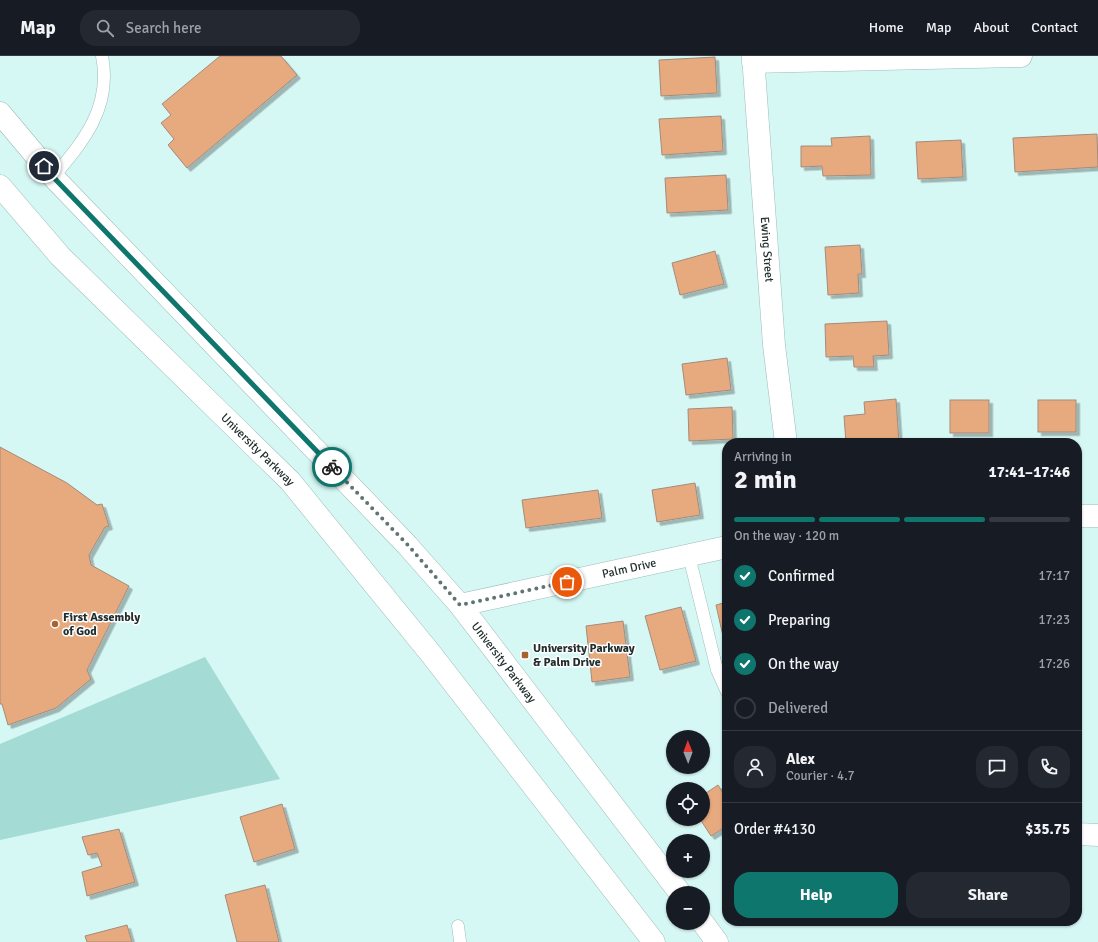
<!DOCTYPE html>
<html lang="en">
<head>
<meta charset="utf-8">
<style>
  :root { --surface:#171b24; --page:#242831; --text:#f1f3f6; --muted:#9ea1a6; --line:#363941; --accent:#0f766e }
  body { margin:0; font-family:Signika,sans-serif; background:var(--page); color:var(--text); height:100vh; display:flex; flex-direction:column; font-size:15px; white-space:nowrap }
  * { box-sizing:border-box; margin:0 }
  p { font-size:13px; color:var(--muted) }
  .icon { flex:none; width:22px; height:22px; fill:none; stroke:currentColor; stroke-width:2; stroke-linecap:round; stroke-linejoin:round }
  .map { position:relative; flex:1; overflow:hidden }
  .sheet { position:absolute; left:722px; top:382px; width:360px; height:488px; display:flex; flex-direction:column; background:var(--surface); border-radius:16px; box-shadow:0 1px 3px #0004 }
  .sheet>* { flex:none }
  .needle { width:26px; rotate:359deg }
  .fabs { position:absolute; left:666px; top:674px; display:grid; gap:8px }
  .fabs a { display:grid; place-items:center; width:44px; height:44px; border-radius:50%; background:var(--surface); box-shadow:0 1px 3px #0004; font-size:20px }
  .pin { position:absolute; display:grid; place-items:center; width:34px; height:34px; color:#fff; margin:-17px; border:2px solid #fff; border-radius:50%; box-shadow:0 1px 4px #0007 }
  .courier { position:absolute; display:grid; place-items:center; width:40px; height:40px; margin:-20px; border:3px solid #0f766e; border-radius:50%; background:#fff; color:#222; box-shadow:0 1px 5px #0007 }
  .headline em { font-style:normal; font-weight:700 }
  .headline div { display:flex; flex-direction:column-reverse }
  .headline { display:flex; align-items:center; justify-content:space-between; height:68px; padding:0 12px }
  h1 { font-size:26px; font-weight:700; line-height:30px }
  .bar { display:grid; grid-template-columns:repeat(4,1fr); gap:6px 4px; align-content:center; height:48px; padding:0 12px }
  .bar i { height:5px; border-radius:3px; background:var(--line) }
  .bar .on { background:var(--accent) }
  .bar p { grid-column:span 4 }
  .line { display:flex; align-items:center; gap:10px; padding:0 12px; border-top:1px solid var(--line) }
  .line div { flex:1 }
  .round { display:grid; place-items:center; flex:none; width:42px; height:42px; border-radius:16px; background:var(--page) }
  ol { padding:0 12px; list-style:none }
  li { display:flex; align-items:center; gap:12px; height:44px }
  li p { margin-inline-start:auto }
  li .icon { padding:4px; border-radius:50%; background:var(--accent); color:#fff; stroke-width:4 }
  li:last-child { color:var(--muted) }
  li i { width:22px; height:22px; border:2px solid var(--line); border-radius:50% }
  .action { display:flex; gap:8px; margin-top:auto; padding:8px 12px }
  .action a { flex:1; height:46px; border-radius:16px; background:var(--accent); color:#fff; font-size:16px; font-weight:700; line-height:46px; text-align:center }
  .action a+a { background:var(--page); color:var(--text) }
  header { display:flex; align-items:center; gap:24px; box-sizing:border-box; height:56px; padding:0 20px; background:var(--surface); border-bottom:1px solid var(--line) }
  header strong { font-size:19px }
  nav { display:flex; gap:22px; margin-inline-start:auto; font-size:14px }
  .search { width:280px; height:36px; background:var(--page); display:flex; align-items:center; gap:10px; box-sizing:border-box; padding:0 14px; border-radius:16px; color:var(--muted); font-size:15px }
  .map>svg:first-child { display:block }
</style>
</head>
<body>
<header>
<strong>Map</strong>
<div class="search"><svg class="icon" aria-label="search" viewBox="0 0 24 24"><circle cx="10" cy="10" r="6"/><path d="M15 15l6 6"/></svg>Search here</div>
<nav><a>Home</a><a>Map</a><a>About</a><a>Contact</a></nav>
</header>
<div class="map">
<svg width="1098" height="886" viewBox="0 0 1098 886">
  <defs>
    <filter id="shadow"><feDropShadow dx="3.5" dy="3.5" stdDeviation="0" flood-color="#0004"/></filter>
  </defs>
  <rect width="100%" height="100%" fill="#d6f8f4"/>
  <!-- green -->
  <path fill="#a4dbd5" d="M 205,601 L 280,723 L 0,784 L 0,688 Z"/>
  <!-- building -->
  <g fill="#e7a97e" stroke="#a38b7c" filter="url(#shadow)">
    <path d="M 220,0 L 281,0 L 297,19 L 187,112 L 168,89 L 174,83 L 161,67 L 171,59 L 162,48 Z"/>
    <path d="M 715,1 L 717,37 L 661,40 L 659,4 Z"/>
    <path d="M 721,60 L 723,95 L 662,99 L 659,63 Z"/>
    <path d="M 1097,78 L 1098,111 L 1015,116 L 1013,82 Z"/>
    <path d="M 870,80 L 871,119 L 823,120 L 822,110 L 801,111 L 801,90 L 832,90 L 831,82 Z"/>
    <path d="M 961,84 L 963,121 L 918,123 L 916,86 Z"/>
    <path d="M 726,119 L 728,154 L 667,157 L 665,122 Z"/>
    <path d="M 860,189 L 862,218 L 858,218 L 859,237 L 828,239 L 825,191 Z"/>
    <path d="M 715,195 L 724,228 L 680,239 L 672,207 Z"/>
    <path d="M 887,265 L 889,299 L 873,300 L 874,311 L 854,311 L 853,300 L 826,301 L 825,268 Z"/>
    <path d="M 727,302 L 731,334 L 686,339 L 682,308 Z"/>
    <path d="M 896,343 L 899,387 L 846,387 L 844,360 L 865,358 L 864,346 Z"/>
    <rect x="950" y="344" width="39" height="33"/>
    <rect x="1038" y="344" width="38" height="32"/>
    <path d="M 732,351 L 733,383 L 689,385 L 688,353 Z"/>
    <path d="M 0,391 L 67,427 L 97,449 L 102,448 L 109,470 L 105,471 L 89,499 L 91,509 L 129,530 L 87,614 L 91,623 L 56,652 L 8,669 L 2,648 L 0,648 Z"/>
    <path d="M 695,427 L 700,459 L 657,466 L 652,434 Z"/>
    <path d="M 598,434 L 602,462 L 526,472 L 522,444 Z"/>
    <path d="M 727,546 L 727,598 L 716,549 Z"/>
    <path d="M 681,551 L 696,605 L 660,614 L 645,560 Z"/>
    <path d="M 623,565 L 630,621 L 592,626 L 586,570 Z"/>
    <path d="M 718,729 L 727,743 L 727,770 L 711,780 L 700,763 L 703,763 L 703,739 Z"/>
    <path d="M 282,748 L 295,793 L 254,806 L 240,761 Z"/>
    <path d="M 119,773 L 135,826 L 87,840 L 82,816 L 102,810 L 97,797 L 88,799 L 82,781 Z"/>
    <path d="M 265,829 L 279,886 L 237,886 L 225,839 Z"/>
    <path d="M 127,869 L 132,886 L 87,886 L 85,880 Z"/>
  </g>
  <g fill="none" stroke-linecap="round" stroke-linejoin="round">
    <!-- lane casing -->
    <g stroke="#9bbcb8" stroke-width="13">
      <g id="lane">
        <path d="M 53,121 C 84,85 112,51 102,0"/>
        <path d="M 689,500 L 717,614 L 727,636"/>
        <path d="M 458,870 L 460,885"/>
      </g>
    </g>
    <!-- street casing -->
    <g stroke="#9bbcb8" stroke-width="23">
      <g id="street">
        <path id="s1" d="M 753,0 L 774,289 L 786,387"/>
        <path d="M 753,6 L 1021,0"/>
        <path d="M 1077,460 L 1098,460"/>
        <path id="s2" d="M 460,549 L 727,491"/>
        <path d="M 1077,778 L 1098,779"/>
      </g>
    </g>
    <!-- primary casing -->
    <g stroke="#9bbcb8" stroke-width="23">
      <g id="primary">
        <path id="s3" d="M 0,57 L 57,125 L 407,489 L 460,549 L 680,837"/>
        <path id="s4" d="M 0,130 L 60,200 L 290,425 L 431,598 L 654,886"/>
        <path d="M 703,867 L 717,886"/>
      </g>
    </g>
    <!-- lane -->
    <use href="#lane" stroke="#fff" stroke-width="12"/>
    <!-- street -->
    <use href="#street" stroke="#fff" stroke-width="22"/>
    <!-- primary -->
    <use href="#primary" stroke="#fff" stroke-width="22"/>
  </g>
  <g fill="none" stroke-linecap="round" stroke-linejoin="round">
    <!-- done -->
    <path stroke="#607573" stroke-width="4" stroke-dasharray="0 7.2" d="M 332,411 L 407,488 L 460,549 L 567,526"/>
    <!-- route -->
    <path stroke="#0f766e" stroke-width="5" d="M 44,110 L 57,125 L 332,411"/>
  </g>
  <!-- markers -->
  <g fill="#a66431" stroke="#fff" stroke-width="1.5">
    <circle cx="55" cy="568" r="4"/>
    <rect x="521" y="595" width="8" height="8" rx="2"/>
  </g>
  <g text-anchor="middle" stroke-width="3" stroke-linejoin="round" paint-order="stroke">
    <!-- street labels -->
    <g font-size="12" fill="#212e2d" stroke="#fff">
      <text dy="4" stroke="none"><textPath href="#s1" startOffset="194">Ewing Street</textPath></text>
      <text dy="4" stroke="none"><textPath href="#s4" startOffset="369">University Parkway</textPath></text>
      <text dy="4" stroke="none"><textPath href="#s2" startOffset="173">Palm Drive</textPath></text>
      <text dy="4" stroke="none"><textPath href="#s3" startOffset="746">University Parkway</textPath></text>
    </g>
    <!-- poi labels -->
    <g font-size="12" font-weight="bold" fill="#212e2d" stroke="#fff" text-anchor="start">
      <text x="63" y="565">First Assembly<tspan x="63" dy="14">of God</tspan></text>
      <text x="533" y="596">University Parkway<tspan x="533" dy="14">&amp; Palm Drive</tspan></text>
    </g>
  </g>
</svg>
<div class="fabs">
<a><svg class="needle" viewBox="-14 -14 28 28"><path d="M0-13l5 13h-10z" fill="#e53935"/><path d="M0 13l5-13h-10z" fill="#9ea1a6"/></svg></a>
<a><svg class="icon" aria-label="locate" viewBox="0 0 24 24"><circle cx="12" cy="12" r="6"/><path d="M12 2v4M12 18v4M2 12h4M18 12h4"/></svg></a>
<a>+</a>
<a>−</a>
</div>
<div class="pin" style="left:567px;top:526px;background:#ea580c"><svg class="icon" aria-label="bag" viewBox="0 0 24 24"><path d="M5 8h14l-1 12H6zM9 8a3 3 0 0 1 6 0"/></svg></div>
<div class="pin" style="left:44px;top:110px;background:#1f2937"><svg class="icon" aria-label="home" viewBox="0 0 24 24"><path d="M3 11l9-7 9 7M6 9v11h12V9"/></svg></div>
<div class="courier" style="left:332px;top:411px"><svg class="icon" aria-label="bike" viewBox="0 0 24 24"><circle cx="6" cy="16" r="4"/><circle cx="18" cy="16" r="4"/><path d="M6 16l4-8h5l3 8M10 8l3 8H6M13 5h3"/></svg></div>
<section class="sheet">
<div class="headline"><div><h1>2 min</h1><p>Arriving in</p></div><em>17:41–17:46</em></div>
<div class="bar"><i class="on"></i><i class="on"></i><i class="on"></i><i></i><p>On the way · 120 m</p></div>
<ol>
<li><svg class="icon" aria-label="check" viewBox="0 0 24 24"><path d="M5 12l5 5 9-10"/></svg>Confirmed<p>17:17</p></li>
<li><svg class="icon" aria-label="check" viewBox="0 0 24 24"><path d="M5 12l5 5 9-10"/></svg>Preparing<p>17:23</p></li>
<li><svg class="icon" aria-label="check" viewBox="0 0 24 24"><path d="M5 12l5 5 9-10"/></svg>On the way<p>17:26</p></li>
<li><i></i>Delivered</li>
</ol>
<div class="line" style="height:72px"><a class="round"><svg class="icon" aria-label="person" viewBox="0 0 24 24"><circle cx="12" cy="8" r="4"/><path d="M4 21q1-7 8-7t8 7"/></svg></a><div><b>Alex</b><p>Courier · 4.7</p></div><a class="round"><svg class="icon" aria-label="chat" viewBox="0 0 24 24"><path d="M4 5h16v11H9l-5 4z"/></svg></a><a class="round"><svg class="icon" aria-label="phone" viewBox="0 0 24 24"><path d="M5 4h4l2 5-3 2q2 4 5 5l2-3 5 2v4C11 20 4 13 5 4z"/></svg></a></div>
<div class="line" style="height:52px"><div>Order #4130</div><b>$35.75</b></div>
<div class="action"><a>Help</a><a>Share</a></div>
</section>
</div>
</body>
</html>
